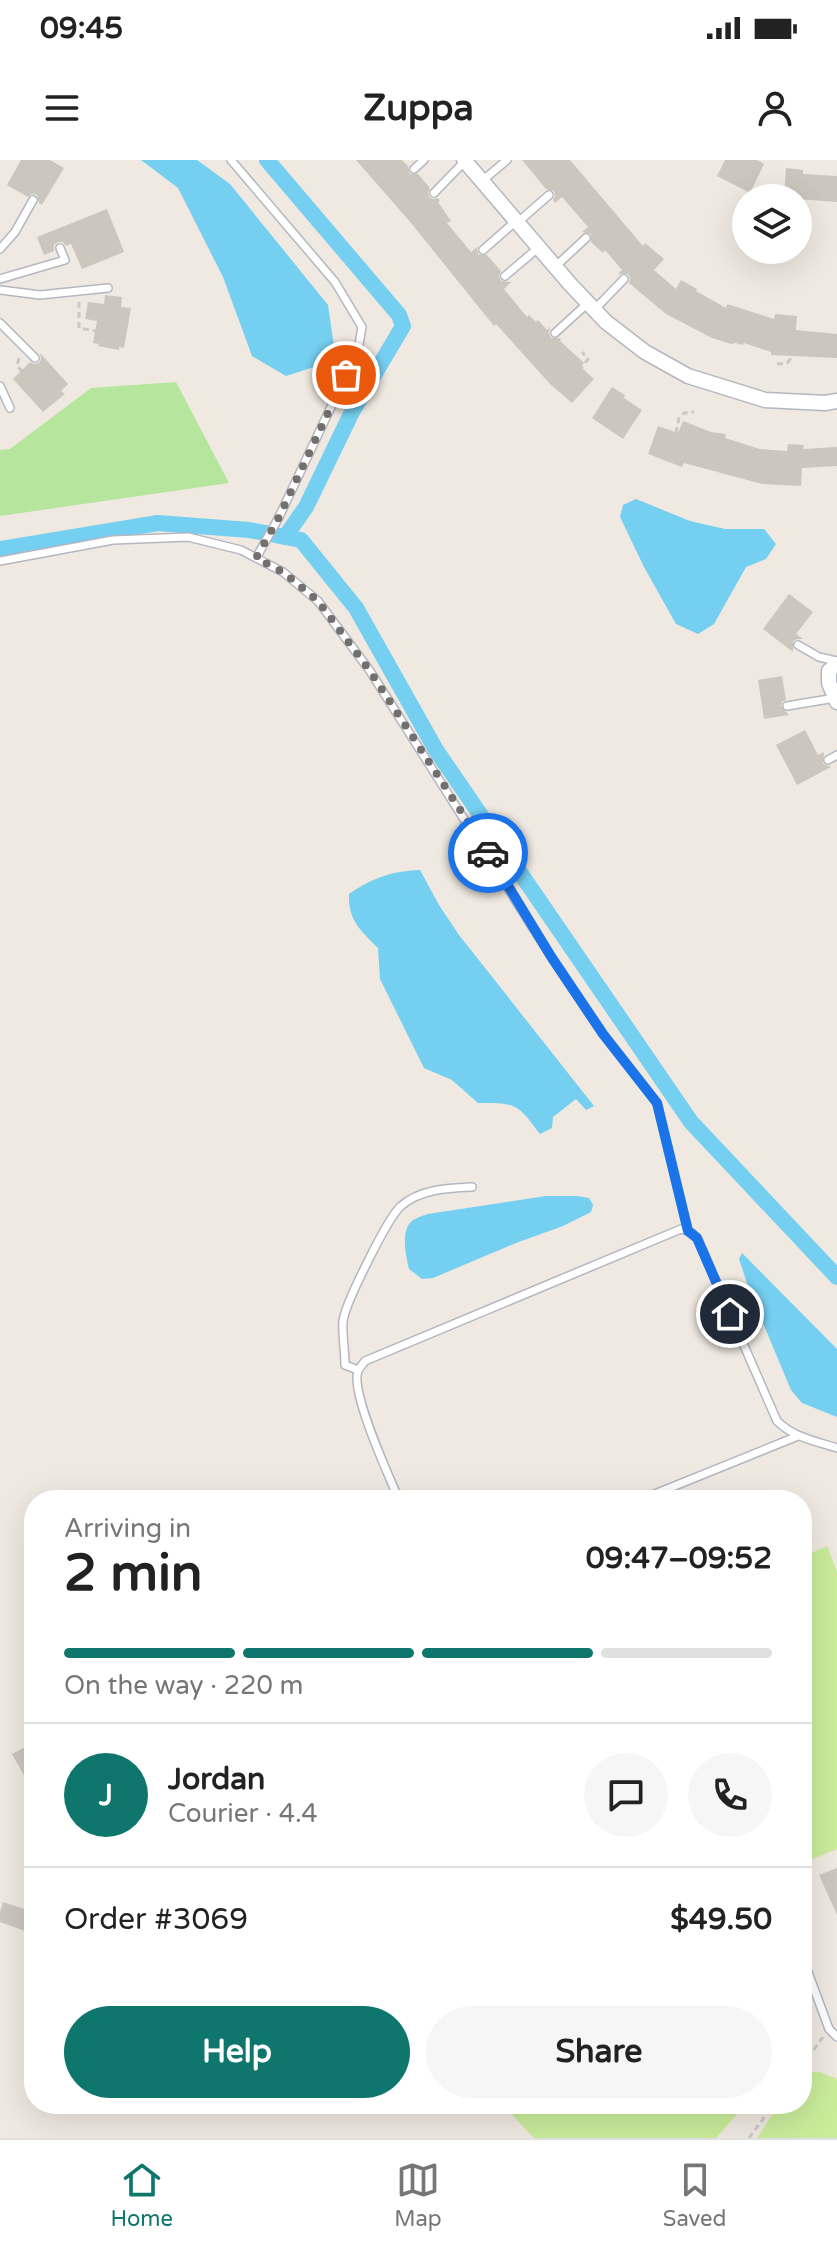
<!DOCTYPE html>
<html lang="en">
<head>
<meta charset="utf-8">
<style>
  :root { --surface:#fff; --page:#f6f6f6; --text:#222; --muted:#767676; --line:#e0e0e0; --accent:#0f766e }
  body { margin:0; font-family:"Varela Round",sans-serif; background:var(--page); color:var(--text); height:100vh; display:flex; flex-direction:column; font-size:30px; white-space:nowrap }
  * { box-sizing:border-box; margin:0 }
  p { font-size:26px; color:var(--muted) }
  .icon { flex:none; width:44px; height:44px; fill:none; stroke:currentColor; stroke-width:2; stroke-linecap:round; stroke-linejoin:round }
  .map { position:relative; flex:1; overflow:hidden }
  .drawer { position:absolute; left:24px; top:1330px; width:788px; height:624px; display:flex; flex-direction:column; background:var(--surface); border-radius:32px; box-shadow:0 8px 32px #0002 }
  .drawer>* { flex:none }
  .fabs { position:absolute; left:732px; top:24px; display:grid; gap:16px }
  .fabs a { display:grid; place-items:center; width:80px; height:80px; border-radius:50%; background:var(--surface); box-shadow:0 8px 32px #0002; font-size:40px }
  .pin { position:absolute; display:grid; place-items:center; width:68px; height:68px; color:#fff; margin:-34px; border:4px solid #fff; border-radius:50%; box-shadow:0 2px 8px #0007 }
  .courier { position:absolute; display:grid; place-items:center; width:80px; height:80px; margin:-40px; border:6px solid #1a73e8; border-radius:50%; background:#fff; color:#222; box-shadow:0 2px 10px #0007 }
  .overview em { font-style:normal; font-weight:700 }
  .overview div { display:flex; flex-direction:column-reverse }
  .overview { display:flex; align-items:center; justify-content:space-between; height:136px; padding:0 40px }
  h1 { font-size:52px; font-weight:700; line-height:60px }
  .bar { display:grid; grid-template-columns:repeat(4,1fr); gap:12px 8px; align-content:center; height:96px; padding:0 40px }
  .bar i { height:10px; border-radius:6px; background:var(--line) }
  .bar .selected { background:var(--accent) }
  .bar p { grid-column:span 4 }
  .line { display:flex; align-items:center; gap:20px; padding:0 40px; border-top:2px solid var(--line) }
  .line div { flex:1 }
  .round { display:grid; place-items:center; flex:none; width:84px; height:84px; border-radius:42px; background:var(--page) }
  .button { display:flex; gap:16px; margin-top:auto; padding:16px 40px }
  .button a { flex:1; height:92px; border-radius:48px; background:var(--accent); color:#fff; font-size:32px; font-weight:700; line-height:92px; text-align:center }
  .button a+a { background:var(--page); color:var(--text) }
  .status { display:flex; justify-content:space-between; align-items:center; height:56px; padding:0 40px; background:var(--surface); direction:ltr }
  .status svg { height:22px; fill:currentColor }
  header { display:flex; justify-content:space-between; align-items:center; height:104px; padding:0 40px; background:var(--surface); font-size:36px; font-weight:700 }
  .tabs { display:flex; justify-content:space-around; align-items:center; height:112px; border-top:2px solid var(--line); background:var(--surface); font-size:22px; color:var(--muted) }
  .tabs a { display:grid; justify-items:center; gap:4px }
  .tabs .selected { color:var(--accent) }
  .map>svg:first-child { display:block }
</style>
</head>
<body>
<div class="status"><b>09:45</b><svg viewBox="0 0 49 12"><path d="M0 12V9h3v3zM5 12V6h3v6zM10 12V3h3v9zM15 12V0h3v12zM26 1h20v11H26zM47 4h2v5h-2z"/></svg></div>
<header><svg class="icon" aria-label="menu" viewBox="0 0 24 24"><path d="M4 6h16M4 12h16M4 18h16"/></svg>Zuppa<svg class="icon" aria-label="person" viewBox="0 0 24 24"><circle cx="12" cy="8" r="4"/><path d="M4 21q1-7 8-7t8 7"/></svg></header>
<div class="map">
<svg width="837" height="1978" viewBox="0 0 837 1978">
  <rect width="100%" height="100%" fill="#efe9e1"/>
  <!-- green -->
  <path fill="#b6e59e" d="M 176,222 L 229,323 L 0,356 L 0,290 L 10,289 L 91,228 Z"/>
  <!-- pitch -->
  <g fill="#c9ec9a">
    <path d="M 827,1386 L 837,1412 L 837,1689 L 802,1703 L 802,1397 Z"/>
    <path d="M 802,1912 L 820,1912 L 837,1919 L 837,1978 L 757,1978 L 779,1944 L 802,1944 Z"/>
    <path d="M 502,1944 L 746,1944 L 716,1978 L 534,1978 Z"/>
  </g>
  <!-- water -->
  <g fill="#75cff0">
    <path d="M 141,0 L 197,0 L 230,24 L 328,145 L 336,200 L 286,216 L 252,196 L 223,117 L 178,28 Z"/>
    <path d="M 636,339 L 690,361 L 725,369 L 764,369 L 776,384 L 766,399 L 746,407 L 714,464 L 698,474 L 676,464 L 644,407 L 620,357 L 623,345 Z"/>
    <path d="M 420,710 L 439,745 L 459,775 L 594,946 L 586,950 L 576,939 L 553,957 L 552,968 L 540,974 C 517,943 516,943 478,943 L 452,920 L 424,908 L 380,819 L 378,788 C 360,770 348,760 349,734 C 372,718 392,711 420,710 Z"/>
    <path d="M 546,1036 L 577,1036 L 589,1038 L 593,1045 L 591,1052 L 563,1066 L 516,1083 L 433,1118 L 422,1119 L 409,1109 C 406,1096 401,1074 410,1063 C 414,1058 422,1056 428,1054 Z"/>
    <path d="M 742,1093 L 837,1189 L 837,1257 L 802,1243 L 791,1230 L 750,1132 L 739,1099 Z"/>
  </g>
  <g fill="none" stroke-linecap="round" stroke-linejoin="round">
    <!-- canal -->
    <g stroke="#75cff0" stroke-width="16">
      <path d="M 267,0 L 399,155 L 403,166 L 352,252 L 306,347 L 285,377"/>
      <path d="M 0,389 L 158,363 L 249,370 L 301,380 L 356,448 L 436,590 L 691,962 L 837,1117"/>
    </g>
  </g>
  <!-- building -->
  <g fill="#cbc7bf">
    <path d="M 21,0 L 50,0 L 64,8 L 42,45 L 39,43 L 37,35 L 32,34 L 28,37 L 7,25 Z"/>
    <path d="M 356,0 L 402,0 L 408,6 L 410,14 L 418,14 L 430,28 L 428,32 L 429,37 L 433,39 L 438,38 L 440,41 L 438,42 L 451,61 L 447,63 L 471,92 L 478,86 L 477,90 L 479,95 L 487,95 L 501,111 L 499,116 L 501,121 L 511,122 L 504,129 L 527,157 L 529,155 L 536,162 L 538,160 L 547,170 L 550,167 L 549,174 L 551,178 L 559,178 L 561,180 L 560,181 L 584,203 L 581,207 L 594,219 L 572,243 L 550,224 L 496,164 L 494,166 L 411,63 Z"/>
    <path d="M 522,0 L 570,0 L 643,86 L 645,83 L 664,99 L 654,110 L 676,129 L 681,120 L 697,129 L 696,131 L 726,148 L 727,144 L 774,159 L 775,154 L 797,156 L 796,170 L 837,174 L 837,198 L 771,195 L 771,192 L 744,183 L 743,185 L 735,183 L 731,184 L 712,178 L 666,154 L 629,123 L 630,118 L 628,114 L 618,114 L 622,110 L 605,90 L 603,93 L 591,82 L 591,74 L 582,72 L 588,67 L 562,37 L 555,43 L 553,40 L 555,36 L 554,31 L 546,29 Z"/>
    <path d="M 725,0 L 757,0 L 764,4 L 750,33 L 717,16 Z"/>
    <path d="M 786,8 L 803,10 L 803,14 L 837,16 L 837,42 L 784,38 Z"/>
    <path d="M 107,49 L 124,92 L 82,109 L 71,84 L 66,86 L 63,82 L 58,82 L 54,85 L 54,91 L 44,95 L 37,77 Z"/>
    <path d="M 105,135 L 122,137 L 121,147 L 131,148 L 124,188 L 119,187 L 119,190 L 98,186 L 99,184 L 93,183 L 97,161 L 85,159 L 88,142 L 104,144 Z"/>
    <path d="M 40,193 L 68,224 L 61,231 L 65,234 L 43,252 L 13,219 L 30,202 L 34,204 L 39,203 L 41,199 Z"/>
    <path d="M 612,227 L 625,235 L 624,238 L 642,250 L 623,279 L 592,258 Z"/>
    <path d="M 683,261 L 711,272 L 726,274 L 725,278 L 760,289 L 787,291 L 788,284 L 804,285 L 803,289 L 837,287 L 837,306 L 802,308 L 801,326 L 762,324 L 684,303 L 682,307 L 648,294 L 658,266 L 678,273 Z"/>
    <path d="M 789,434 L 813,452 L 796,474 L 803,479 L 797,479 L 793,481 L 793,492 L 763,469 Z"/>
    <path d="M 782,516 L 786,540 L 782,542 L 781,546 L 789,555 L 764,559 L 758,520 Z"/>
    <path d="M 805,570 L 818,595 L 824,592 L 823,604 L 831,607 L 797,625 L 776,585 Z"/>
    <path d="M 27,1586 L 34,1599 L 34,1633 L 12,1594 Z"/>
    <path d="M 837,1708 L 837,1755 L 819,1715 Z"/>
    <path d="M 3,1742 L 31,1751 L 25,1771 L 0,1762 L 0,1752 Z"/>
  </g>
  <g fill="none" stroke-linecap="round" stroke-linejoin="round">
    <!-- service casing -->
    <g stroke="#b4b7c1" stroke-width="10">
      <g id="service">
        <path d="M 231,0 L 335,122 L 362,167 L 358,190 L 278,359 L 256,398"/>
        <path d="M 414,9 L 424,0"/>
        <path d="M 482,21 L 507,0"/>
        <path d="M 434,33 L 465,1"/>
        <path d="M 517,63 L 549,35"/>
        <path d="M 0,89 L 15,72 L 33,40"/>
        <path d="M 483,90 L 516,61"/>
        <path d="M 556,106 L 586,78"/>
        <path d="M 505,116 L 538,88"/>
        <path d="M 0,119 L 65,100 L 60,88"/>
        <path d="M 0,130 L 40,135 L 108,128"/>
        <path d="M 595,149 L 624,119"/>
        <path d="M 0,163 L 35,198"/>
        <path d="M 555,173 L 588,143"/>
        <path d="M 0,226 L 10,248"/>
        <path d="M 0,401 L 113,380 L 188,377 L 241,390 L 283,412 L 318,441 L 370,511 L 552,798 L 603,874 L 657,943 L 688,1071"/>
        <path d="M 798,485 L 819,497 L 837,501"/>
        <path d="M 787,546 L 835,538"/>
        <path d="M 828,600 L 837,595"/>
        <path d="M 358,1210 L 345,1205 C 345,1190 342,1175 343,1161 C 345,1144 388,1057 401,1046 C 420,1029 449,1028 472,1027"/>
        <path d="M 399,1340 C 389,1316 350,1232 358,1211 C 359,1208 363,1204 365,1201 L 681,1069 L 691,1072 L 697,1078 L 777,1261 C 793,1277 815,1281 837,1288"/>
        <path d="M 640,1340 L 798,1276"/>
        <path d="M 802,1796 L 829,1869 L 837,1877"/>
      </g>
    </g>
    <!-- minor casing -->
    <g stroke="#b4b7c1" stroke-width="17">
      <g id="minor">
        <path d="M 464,0 L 570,124 L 606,162 L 645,192 L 688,216 L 765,240 L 825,243 L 837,241"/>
        <path d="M 837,504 L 829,511 L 829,523 L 837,542"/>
      </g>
    </g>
    <!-- path -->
    <g stroke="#c9c9c9" stroke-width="3" stroke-dasharray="6 4" stroke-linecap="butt">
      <path d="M 79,142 L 79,168 L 96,171"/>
      <path d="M 19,198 L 17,206 L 22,211"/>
      <path d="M 777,204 L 787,203 L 796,192"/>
      <path d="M 579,211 L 588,199 L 582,192"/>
      <path d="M 676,273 L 679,258 L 684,253 L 694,252"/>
      <path d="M 802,1906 L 823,1877"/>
      <path d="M 749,1978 L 774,1944"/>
    </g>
    <!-- service -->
    <use href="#service" stroke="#fff" stroke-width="7"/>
    <!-- minor -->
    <use href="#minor" stroke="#fff" stroke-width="14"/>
  </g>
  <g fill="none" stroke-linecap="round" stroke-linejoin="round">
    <!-- done -->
    <path stroke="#726f6d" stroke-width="8" stroke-dasharray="0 14.4" d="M 346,215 L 278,359 L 256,398 L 283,412 L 318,441 L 370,511 L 488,693"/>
    <!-- route -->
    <path stroke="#1a73e8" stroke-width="10" d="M 488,693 L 552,798 L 603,874 L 657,943 L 688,1071 L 697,1078 L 730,1154"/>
  </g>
</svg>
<div class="fabs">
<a><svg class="icon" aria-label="layers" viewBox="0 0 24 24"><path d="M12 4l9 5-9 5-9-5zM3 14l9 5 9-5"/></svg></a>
</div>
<div class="pin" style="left:346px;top:215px;background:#ea580c"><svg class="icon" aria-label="bag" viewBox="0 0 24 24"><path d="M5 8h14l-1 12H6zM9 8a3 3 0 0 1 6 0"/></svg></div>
<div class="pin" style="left:730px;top:1154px;background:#1f2937"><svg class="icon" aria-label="home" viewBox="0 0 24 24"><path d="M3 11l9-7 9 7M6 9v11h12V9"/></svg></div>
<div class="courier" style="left:488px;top:693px"><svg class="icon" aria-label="car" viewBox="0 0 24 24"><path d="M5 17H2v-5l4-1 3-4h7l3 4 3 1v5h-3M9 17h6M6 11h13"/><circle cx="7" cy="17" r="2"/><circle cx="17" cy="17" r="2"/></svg></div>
<section class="drawer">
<div class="overview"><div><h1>2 min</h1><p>Arriving in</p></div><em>09:47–09:52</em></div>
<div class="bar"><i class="selected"></i><i class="selected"></i><i class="selected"></i><i></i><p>On the way · 220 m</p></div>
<div class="line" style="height:144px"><b class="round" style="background:var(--accent);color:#fff">J</b><div><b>Jordan</b><p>Courier · 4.4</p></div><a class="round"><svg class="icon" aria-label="chat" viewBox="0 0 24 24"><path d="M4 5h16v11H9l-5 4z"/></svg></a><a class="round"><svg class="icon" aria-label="phone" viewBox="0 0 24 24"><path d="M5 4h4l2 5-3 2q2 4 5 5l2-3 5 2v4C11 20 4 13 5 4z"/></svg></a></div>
<div class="line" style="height:104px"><div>Order #3069</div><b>$49.50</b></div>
<div class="button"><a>Help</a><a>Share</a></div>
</section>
</div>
<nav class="tabs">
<a class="selected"><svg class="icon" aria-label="home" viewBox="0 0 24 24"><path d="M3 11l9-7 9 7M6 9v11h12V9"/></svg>Home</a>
<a><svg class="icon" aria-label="map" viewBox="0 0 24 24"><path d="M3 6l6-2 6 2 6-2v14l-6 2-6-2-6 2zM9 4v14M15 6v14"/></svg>Map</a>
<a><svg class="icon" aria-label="saved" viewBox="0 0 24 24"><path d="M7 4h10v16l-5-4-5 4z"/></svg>Saved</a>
</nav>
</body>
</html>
